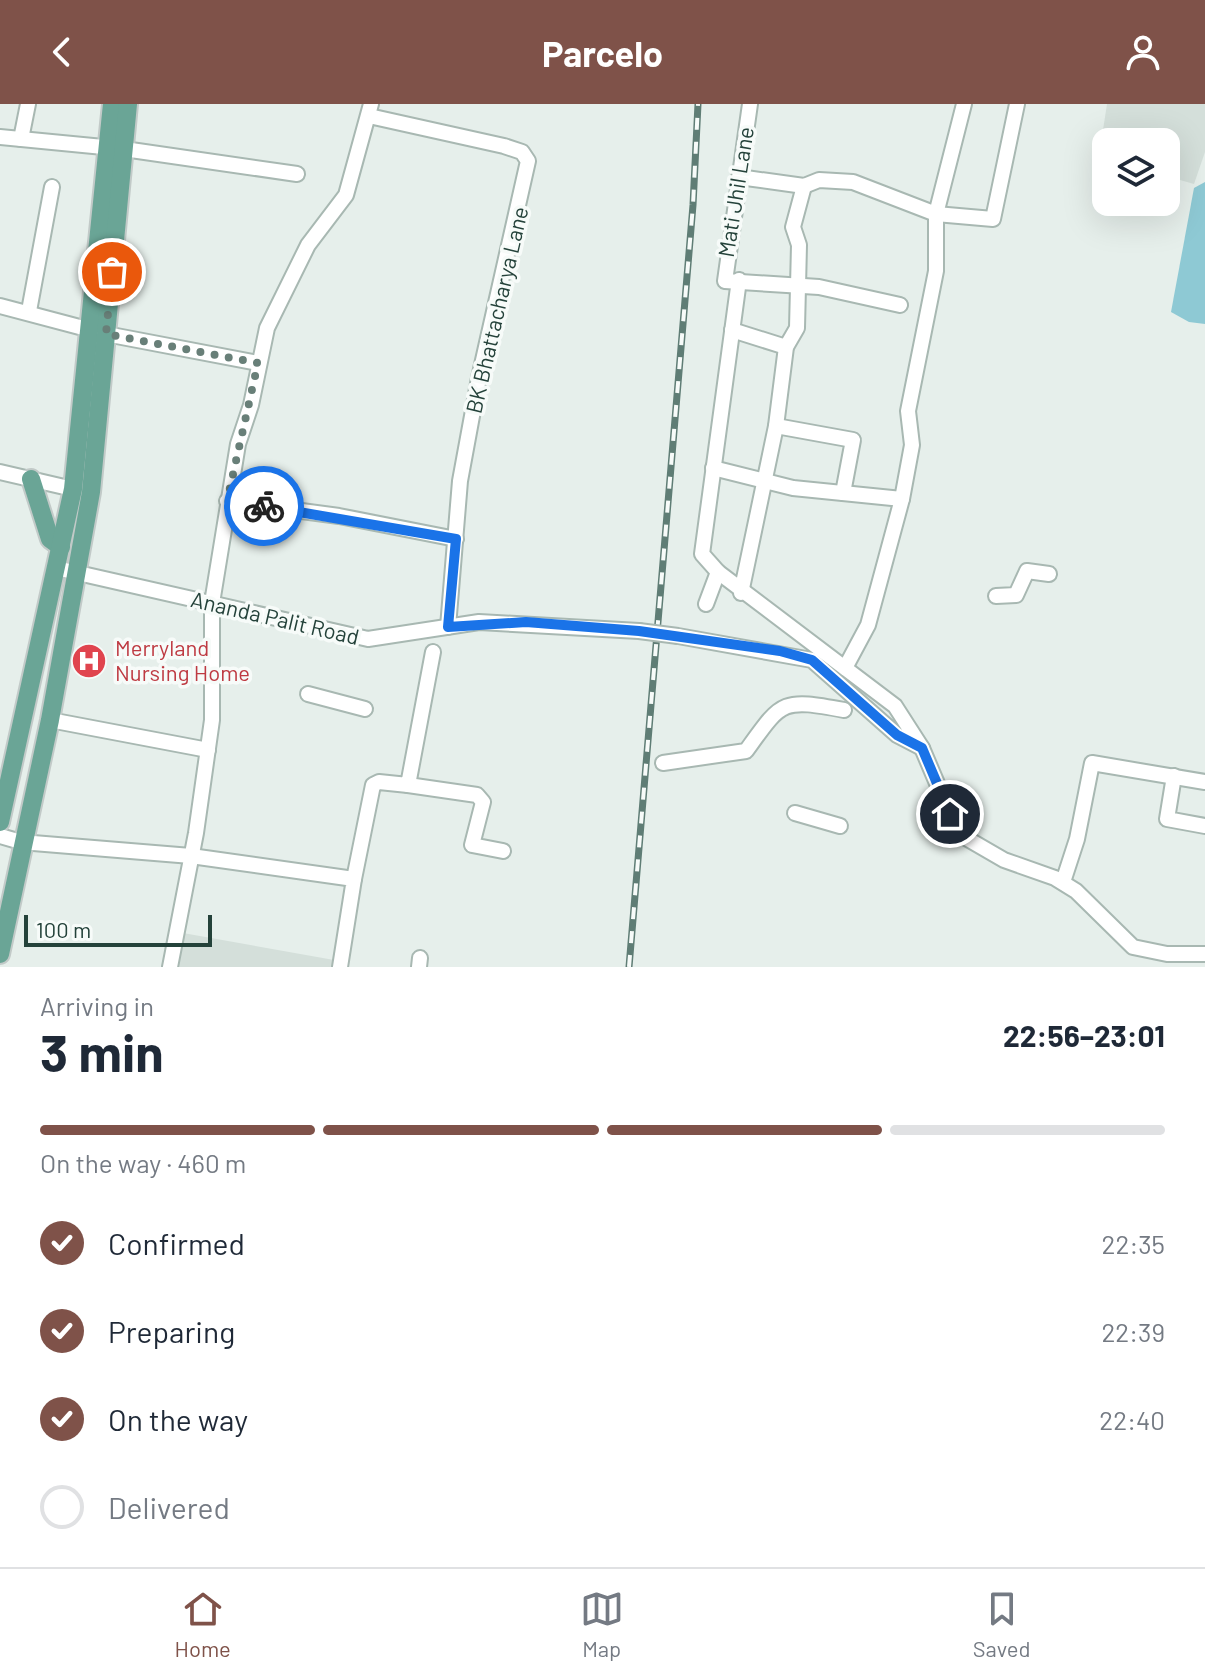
<!DOCTYPE html>
<html lang="en">
<head>
<meta charset="utf-8">
<style>
  :root { --surface:#fff; --page:#f2f2f3; --text:#1f2937; --muted:#747a83; --line:#e0e1e3; --accent:#7f5249 }
  body { margin:0; font-family:Barlow,sans-serif; background:var(--page); color:var(--text); height:100vh; display:flex; flex-direction:column; font-size:30px; white-space:nowrap }
  * { box-sizing:border-box; margin:0 }
  p { font-size:26px; color:var(--muted) }
  .icon { flex:none; width:44px; height:44px; fill:none; stroke:currentColor; stroke-width:2; stroke-linecap:round; stroke-linejoin:round }
  .map { position:relative; height:863px; overflow:hidden }
  .sheet { display:flex; flex-direction:column; background:var(--surface); flex:1 }
  .sheet>* { flex:none }
  .tools { position:absolute; left:1092px; top:24px; display:grid; gap:16px }
  .tools a { display:grid; place-items:center; width:88px; height:88px; border-radius:16px; background:var(--surface); box-shadow:0 8px 32px #0002; font-size:40px }
  .scale { position:absolute; left:24px; bottom:20px; width:188px; box-sizing:border-box; padding-left:8px; border:4px solid #24423a; border-top:0; font-size:22px; line-height:28px; white-space:nowrap; color:#24423a; -webkit-text-stroke:6px #f7fbf9; paint-order:stroke }
  .pin { position:absolute; display:grid; place-items:center; width:68px; height:68px; color:#fff; margin:-34px; border:4px solid #fff; border-radius:50%; box-shadow:0 2px 8px #0007 }
  .courier { position:absolute; display:grid; place-items:center; width:80px; height:80px; margin:-40px; border:6px solid #1a73e8; border-radius:50%; background:#fff; color:#222; box-shadow:0 2px 10px #0007 }
  .overview em { font-style:normal; font-weight:700 }
  .overview div { display:flex; flex-direction:column-reverse }
  .overview { display:flex; align-items:center; justify-content:space-between; height:136px; padding:0 40px }
  h1 { font-size:52px; font-weight:700; line-height:60px }
  .bar { display:grid; grid-template-columns:repeat(4,1fr); gap:12px 8px; align-content:center; height:96px; padding:0 40px }
  .bar i { height:10px; border-radius:6px; background:var(--line) }
  .bar .on { background:var(--accent) }
  .bar p { grid-column:span 4 }
  ol { padding:0 40px; list-style:none }
  li { display:flex; align-items:center; gap:24px; height:88px }
  li p { margin-inline-start:auto }
  li .icon { padding:8px; border-radius:50%; background:var(--accent); color:#fff; stroke-width:4 }
  li:last-child { color:var(--muted) }
  li i { width:44px; height:44px; border:4px solid var(--line); border-radius:50% }
  header { display:flex; justify-content:space-between; align-items:center; height:104px; padding:0 40px; background:var(--accent); color:#fff; font-size:36px; font-weight:700 }
  .menu { display:flex; justify-content:space-around; align-items:center; height:112px; border-top:2px solid var(--line); background:var(--surface); font-size:22px; color:var(--muted) }
  .menu a { display:grid; justify-items:center; gap:4px }
  .menu .on { color:var(--accent) }
  .map>svg:first-child { display:block }
</style>
</head>
<body>
<header><svg class="icon" aria-label="back" viewBox="0 0 24 24"><path d="M15 5l-7 7 7 7"/></svg>Parcelo<svg class="icon" aria-label="person" viewBox="0 0 24 24"><circle cx="12" cy="8" r="4"/><path d="M4 21q1-7 8-7t8 7"/></svg></header>
<div class="map">
<svg width="1205" height="863" viewBox="0 0 1205 863">
  <rect width="100%" height="100%" fill="#e6efeb"/>
  <!-- built -->
  <g fill="#d4dfda">
    <path d="M 1107,0 L 1205,0 L 1205,48 L 1194,80 L 1166,72 L 1166,38 L 1106,38 L 1106,54 L 1099,52 Z"/>
    <path d="M 183,829 L 334,856 L 333,863 L 176,863 Z"/>
  </g>
  <!-- water -->
  <path fill="#8ec9d4" d="M 1205,78 L 1205,220 L 1189,218 L 1171,208 L 1194,84 Z"/>
  <g fill="none" stroke-linecap="round" stroke-linejoin="round">
    <!-- minor casing -->
    <g stroke="#a8b8b2" stroke-width="18">
      <g id="minor">
        <path d="M 750,0 L 725,177 L 819,183 L 900,201"/>
        <path d="M 369,12 L 504,42 L 522,48 L 528,57 L 479,274 L 460,377 L 448,523"/>
        <path d="M 0,33 L 124,45 L 297,70"/>
        <path d="M 21,35 L 28,0"/>
        <path d="M 739,73 L 804,82 L 819,76 L 853,78 L 936,110 L 993,115 L 1017,0"/>
        <path d="M 0,202 L 106,230 L 258,259"/>
        <path d="M 29,207 L 52,83"/>
        <path d="M 732,226 L 786,243"/>
        <path d="M 776,322 L 853,336 L 843,389"/>
        <path d="M 713,364 L 793,384 L 902,395"/>
        <path d="M 0,368 L 73,385"/>
        <path d="M 227,397 L 339,412 L 456,435"/>
        <path d="M 56,464 L 368,535 L 479,518 L 639,527"/>
        <path d="M 718,468 L 895,602 L 922,644 L 950,710 L 966,734 L 1004,756 L 1055,774 L 1076,787 L 1133,843 L 1167,850 L 1205,850"/>
        <path d="M 741,489 L 776,322 L 786,243 L 797,224 L 799,141 L 793,123 L 804,82"/>
        <path d="M 996,492 L 1016,491 L 1027,467 L 1049,470"/>
        <path d="M 706,500 L 718,468 L 702,450 L 739,176"/>
        <path d="M 678,532 L 812,556 L 897,631 L 922,644"/>
        <path d="M 845,564 L 868,521 L 902,395 L 912,341 L 908,307 L 936,167 L 936,110 L 964,0"/>
        <path d="M 308,590 L 365,605"/>
        <path d="M 50,616 L 208,646"/>
        <path d="M 663,659 L 746,647 C 782,597 781,594 844,606"/>
        <path d="M 1174,672 L 1167,715 L 1205,722"/>
        <path d="M 408,681 L 477,691 L 483,698 L 472,741 L 503,747"/>
        <path d="M 795,709 L 840,722"/>
        <path d="M 0,732 L 21,738 L 191,752 L 354,775 L 340,863"/>
        <path d="M 354,775 L 373,681 L 379,678 L 408,681 L 433,548"/>
        <path d="M 1063,778 L 1077,735 L 1092,659 L 1205,678"/>
        <path d="M 170,863 L 196,729 L 212,616 L 212,499 L 238,340 L 251,301 L 267,224 L 308,141 L 346,91 L 371,0"/>
        <path d="M 419,863 L 420,854"/>
      </g>
    </g>
    <!-- major casing -->
    <g stroke="#c2cac8" stroke-width="22">
      <g id="major">
        <path d="M 31,375 L 50,435 L 61,443"/>
        <path d="M 0,718 L 73,385 L 112,0"/>
        <path d="M 0,850 L 50,616 L 91,388 L 128,0"/>
      </g>
    </g>
    <!-- minor -->
    <use href="#minor" stroke="#fff" stroke-width="14"/>
    <!-- major -->
    <use href="#major" stroke="#6aa596" stroke-width="18"/>
    <!-- rail casing -->
    <g stroke="#5f7d75" stroke-width="7">
      <path id="rail" d="M 629,863 L 693,101 L 698,0"/>
    </g>
    <!-- rail -->
    <use href="#rail" stroke="#f7fbf9" stroke-width="4" stroke-dasharray="12" stroke-linecap="butt"/>
    <!-- minor-bridge casing -->
    <g stroke="#a8b8b2" stroke-width="18" stroke-linecap="butt">
      <path id="minor-bridge" d="M 639,527 L 678,532"/>
    </g>
    <!-- minor-bridge -->
    <use href="#minor-bridge" stroke="#fff" stroke-width="14"/>
  </g>
  <g fill="none" stroke-linecap="round" stroke-linejoin="round">
    <!-- done -->
    <path stroke="#687f78" stroke-width="8" stroke-dasharray="0 14.4" d="M 112,168 L 106,230 L 258,259 L 227,397 L 264,402"/>
    <!-- route -->
    <path stroke="#1a73e8" stroke-width="10" d="M 264,402 L 456,435 L 448,523 L 526,518 L 639,527 L 780,547 L 812,556 L 897,631 L 922,644 L 950,710"/>
  </g>
  <!-- icons -->
  <defs>
    <g id="hospital-disc" transform="scale(1.8)"><circle r="9.5" fill="#e0444e" stroke="#f7fbf9"/><path d="M-5-5h3v3.5h4V-5h3V5h-3V1.5h-4V5h-3Z" fill="#fff"/></g>
  </defs>
  <g fill-rule="evenodd">
    <use href="#hospital-disc" x="89" y="557"/>
  </g>
  <g text-anchor="middle" stroke-width="7" stroke-linejoin="round" paint-order="stroke">
    <!-- street labels -->
    <g font-size="22" fill="#24423a" stroke="#f7fbf9">
      <text transform="translate(736 88) rotate(-81)" y="8">Mati Jhil Lane</text>
      <text transform="translate(497 206) rotate(-77)" y="8">BK Bhattacharya Lane</text>
      <text transform="translate(275 514) rotate(13)" y="8">Ananda Palit Road</text>
    </g>
    <!-- health labels -->
    <g font-size="22" fill="#be3a42" stroke="#f7fbf9" text-anchor="start">
      <text x="115" y="552">Merryland<tspan x="115" dy="25">Nursing Home</tspan></text>
    </g>
  </g>
</svg>
<div class="tools">
<a><svg class="icon" aria-label="layers" viewBox="0 0 24 24"><path d="M12 4l9 5-9 5-9-5zM3 14l9 5 9-5"/></svg></a>
</div>
<div class="scale">100 m</div>
<div class="pin" style="left:112px;top:168px;background:#ea580c"><svg class="icon" aria-label="bag" viewBox="0 0 24 24"><path d="M5 8h14l-1 12H6zM9 8a3 3 0 0 1 6 0"/></svg></div>
<div class="pin" style="left:950px;top:710px;background:#1f2937"><svg class="icon" aria-label="home" viewBox="0 0 24 24"><path d="M3 11l9-7 9 7M6 9v11h12V9"/></svg></div>
<div class="courier" style="left:264px;top:402px"><svg class="icon" aria-label="bike" viewBox="0 0 24 24"><circle cx="6" cy="16" r="4"/><circle cx="18" cy="16" r="4"/><path d="M6 16l4-8h5l3 8M10 8l3 8H6M13 5h3"/></svg></div>
</div>
<section class="sheet">
<div class="overview"><div><h1>3 min</h1><p>Arriving in</p></div><em>22:56–23:01</em></div>
<div class="bar"><i class="on"></i><i class="on"></i><i class="on"></i><i></i><p>On the way · 460 m</p></div>
<ol>
<li><svg class="icon" aria-label="check" viewBox="0 0 24 24"><path d="M5 12l5 5 9-10"/></svg>Confirmed<p>22:35</p></li>
<li><svg class="icon" aria-label="check" viewBox="0 0 24 24"><path d="M5 12l5 5 9-10"/></svg>Preparing<p>22:39</p></li>
<li><svg class="icon" aria-label="check" viewBox="0 0 24 24"><path d="M5 12l5 5 9-10"/></svg>On the way<p>22:40</p></li>
<li><i></i>Delivered</li>
</ol>
</section>
<nav class="menu">
<a class="on"><svg class="icon" aria-label="home" viewBox="0 0 24 24"><path d="M3 11l9-7 9 7M6 9v11h12V9"/></svg>Home</a>
<a><svg class="icon" aria-label="map" viewBox="0 0 24 24"><path d="M3 6l6-2 6 2 6-2v14l-6 2-6-2-6 2zM9 4v14M15 6v14"/></svg>Map</a>
<a><svg class="icon" aria-label="saved" viewBox="0 0 24 24"><path d="M7 4h10v16l-5-4-5 4z"/></svg>Saved</a>
</nav>
</body>
</html>
